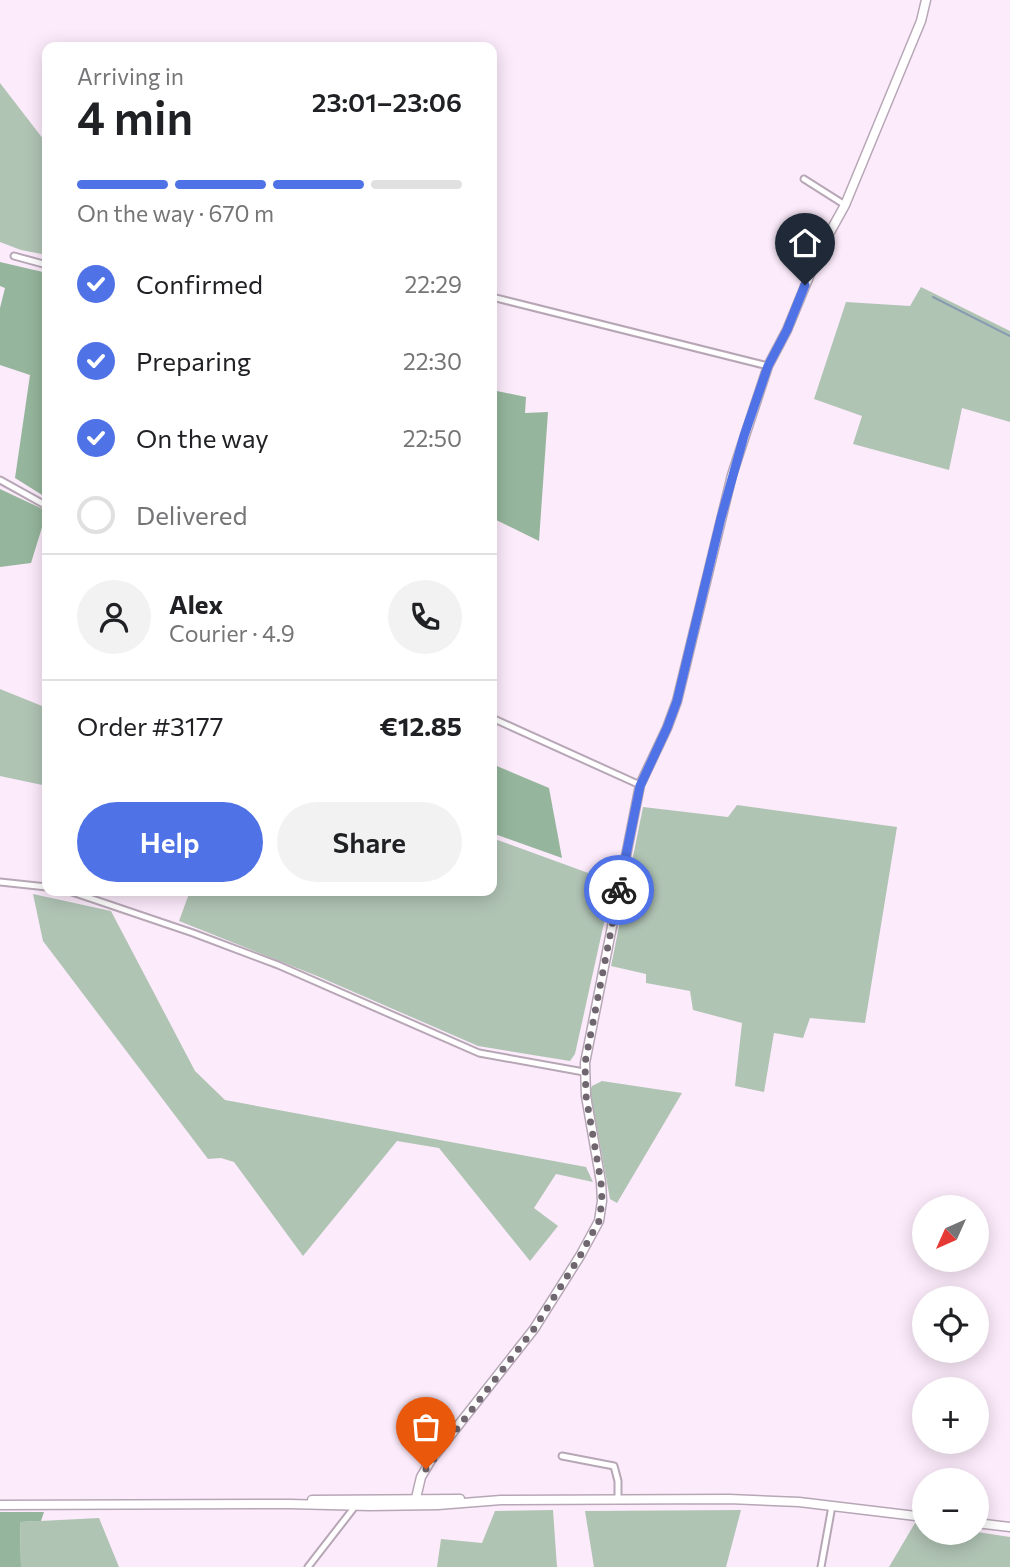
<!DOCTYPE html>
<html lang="en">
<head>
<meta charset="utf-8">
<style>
  :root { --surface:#fff; --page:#f2f2f2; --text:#202124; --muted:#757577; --line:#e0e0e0; --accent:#4f72e6 }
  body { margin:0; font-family:Commissioner,sans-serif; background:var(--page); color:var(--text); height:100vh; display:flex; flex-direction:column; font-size:26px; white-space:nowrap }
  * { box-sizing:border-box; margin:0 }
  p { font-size:23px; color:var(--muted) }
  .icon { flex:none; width:38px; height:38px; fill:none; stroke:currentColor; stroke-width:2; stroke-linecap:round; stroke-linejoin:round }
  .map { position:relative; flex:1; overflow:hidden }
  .drawer { position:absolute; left:42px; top:42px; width:455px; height:854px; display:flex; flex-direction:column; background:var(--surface); border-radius:14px; box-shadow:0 4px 18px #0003 }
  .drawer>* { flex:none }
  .needle { width:46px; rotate:225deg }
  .controls { position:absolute; left:912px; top:1195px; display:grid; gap:14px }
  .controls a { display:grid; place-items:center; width:77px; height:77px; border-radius:50%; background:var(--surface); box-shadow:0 4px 18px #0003; font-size:35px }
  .pin { position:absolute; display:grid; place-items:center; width:60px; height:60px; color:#fff; margin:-72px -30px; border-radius:50% 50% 50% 0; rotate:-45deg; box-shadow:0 0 7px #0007 }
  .pin .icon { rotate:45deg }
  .courier { position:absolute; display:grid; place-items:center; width:70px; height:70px; margin:-35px; border:5px solid #4f72e6; border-radius:50%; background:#fff; color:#222; box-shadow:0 2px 9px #0007 }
  .summary em { font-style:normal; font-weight:600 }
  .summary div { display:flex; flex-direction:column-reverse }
  .summary { display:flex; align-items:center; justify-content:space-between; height:119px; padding:0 35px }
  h1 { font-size:46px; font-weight:600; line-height:52px }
  .bar { display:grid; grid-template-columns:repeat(4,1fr); gap:10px 7px; align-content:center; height:84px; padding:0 35px }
  .bar i { height:9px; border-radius:5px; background:var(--line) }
  .bar .on { background:var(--accent) }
  .bar p { grid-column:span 4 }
  .line { display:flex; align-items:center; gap:18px; padding:0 35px; border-top:2px solid var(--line) }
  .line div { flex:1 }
  .round { display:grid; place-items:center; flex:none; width:74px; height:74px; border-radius:37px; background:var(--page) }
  ol { padding:0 35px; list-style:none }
  li { display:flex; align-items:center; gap:21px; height:77px }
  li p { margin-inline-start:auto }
  li .icon { padding:7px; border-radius:50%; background:var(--accent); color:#fff; stroke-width:4 }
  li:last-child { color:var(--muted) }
  li i { width:38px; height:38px; border:4px solid var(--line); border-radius:50% }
  .primary-button { display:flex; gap:14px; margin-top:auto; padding:14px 35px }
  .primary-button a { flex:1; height:80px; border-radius:42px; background:var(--accent); color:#fff; font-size:28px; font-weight:600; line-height:80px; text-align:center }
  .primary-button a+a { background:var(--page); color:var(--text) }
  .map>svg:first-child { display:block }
</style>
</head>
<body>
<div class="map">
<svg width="1010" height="1567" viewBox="0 0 1010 1567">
  <rect width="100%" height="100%" fill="#fcebfb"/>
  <!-- green -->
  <g fill="#b0c4b4">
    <path d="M 0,83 L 47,144 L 47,255 L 21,250 L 0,242 Z"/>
    <path d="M 921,287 L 1010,331 L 1010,422 L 962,408 L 949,470 L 853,444 L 862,416 L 814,399 L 846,302 L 910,306 Z"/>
    <path d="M 0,689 L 47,708 L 47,786 L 0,776 Z"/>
    <path d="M 737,805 L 897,827 L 865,1023 L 810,1018 L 803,1038 L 774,1033 L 764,1092 L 735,1086 L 742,1023 L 693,1010 L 690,991 L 646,983 L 646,974 L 611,966 L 643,807 L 728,817 Z"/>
    <path d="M 492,838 L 613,882 L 575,1054 L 570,1061 L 478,1046 L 317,976 L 179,921 L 190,891 L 492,891 Z"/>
    <path d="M 33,894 L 111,911 L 195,1071 L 225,1100 L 586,1167 L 593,1182 L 556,1174 L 534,1208 L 558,1226 L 530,1261 L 439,1148 L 397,1141 L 303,1256 L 234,1162 L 221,1158 L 208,1159 L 43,941 Z"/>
    <path d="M 602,1081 L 682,1093 L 617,1203 L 610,1199 L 590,1091 L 592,1086 Z"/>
    <path d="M 553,1510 L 557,1567 L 437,1567 L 441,1539 L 482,1543 L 495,1511 Z"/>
    <path d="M 741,1510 L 726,1567 L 594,1567 L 585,1511 Z"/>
    <path d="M 99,1518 L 119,1567 L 21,1567 L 20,1522 Z"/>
    <path d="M 915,1523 L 924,1524 L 924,1533 L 977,1532 L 1010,1537 L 1010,1567 L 889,1567 Z"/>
  </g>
  <!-- forest -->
  <g fill="#95b69c">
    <path d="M 0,262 L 47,273 L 47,498 L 15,478 L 30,375 L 0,365 L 0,308 L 5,288 L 0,286 Z"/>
    <path d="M 492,390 L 526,397 L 525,413 L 548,412 L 539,541 L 492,518 Z"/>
    <path d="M 0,489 L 47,511 L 31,563 L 0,567 Z"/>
    <path d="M 492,764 L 549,788 L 562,858 L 492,833 Z"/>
    <path d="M 0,1512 L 44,1512 L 41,1521 L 20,1522 L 21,1567 L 0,1567 Z"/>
  </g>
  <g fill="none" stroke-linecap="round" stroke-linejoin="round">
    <!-- stream -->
    <path stroke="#889cb1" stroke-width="2" d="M 933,297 L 1010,336"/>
    <!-- street casing -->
    <g stroke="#b7a7b6" stroke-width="9">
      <g id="street">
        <path d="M 804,179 L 845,205"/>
        <path d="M 14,256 L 47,265"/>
        <path d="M 492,297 L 768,366"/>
        <path d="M 0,480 L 47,506"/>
        <path d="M 492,718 L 640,785"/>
        <path d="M 0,882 L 47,887"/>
        <path d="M 69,891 L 193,933 L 278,965 L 479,1053 L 584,1072"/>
        <path d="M 562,1456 L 614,1466 L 618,1481 L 618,1500"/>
        <path d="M 308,1567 L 353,1509 L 352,1506"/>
        <path d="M 821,1567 L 832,1506"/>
      </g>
    </g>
    <!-- secondary casing -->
    <g stroke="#b7a7b6" stroke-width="11">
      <g id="secondary">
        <path d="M 416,1498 L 421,1477 L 431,1460 L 534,1329 L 580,1256 L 599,1221 L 602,1201 L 601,1182 L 586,1096 L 585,1063 L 640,785 L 667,728 L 677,701 L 732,475 L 768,366 L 787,330 L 820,250 L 845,205 L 921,21 L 926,0"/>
        <path d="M 312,1500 L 460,1499"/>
        <path d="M 0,1505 L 289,1504 L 370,1506 L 438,1505 L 501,1500 L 729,1499 L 799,1502 L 924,1517"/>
        <path d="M 976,1523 L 1010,1527"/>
      </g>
    </g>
    <!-- street -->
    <use href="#street" stroke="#fff" stroke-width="5"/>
    <!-- secondary -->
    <use href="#secondary" stroke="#fff" stroke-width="8"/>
  </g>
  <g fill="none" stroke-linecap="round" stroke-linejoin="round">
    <!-- done -->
    <path stroke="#70666f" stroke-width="7" stroke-dasharray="0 12.6" d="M 426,1469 L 534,1329 L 580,1256 L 599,1221 L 602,1201 L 601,1182 L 586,1096 L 585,1063 L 619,890"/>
    <!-- route -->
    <path stroke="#4f72e6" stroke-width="9" d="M 619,890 L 640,786 L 667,728 L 677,701 L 721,518 L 744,436 L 768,366 L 787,330 L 805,285"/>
  </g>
</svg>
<div class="controls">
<a><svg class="needle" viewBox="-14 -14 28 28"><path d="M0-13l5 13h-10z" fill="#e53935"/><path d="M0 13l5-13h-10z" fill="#757577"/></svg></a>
<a><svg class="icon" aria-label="locate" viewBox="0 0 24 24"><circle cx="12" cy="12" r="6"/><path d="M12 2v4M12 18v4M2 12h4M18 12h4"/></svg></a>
<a>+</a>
<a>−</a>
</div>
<div class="pin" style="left:426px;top:1469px;background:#ea580c"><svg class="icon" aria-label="bag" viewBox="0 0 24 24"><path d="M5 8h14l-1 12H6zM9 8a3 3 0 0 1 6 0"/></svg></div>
<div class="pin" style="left:805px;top:285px;background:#1f2937"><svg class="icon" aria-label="home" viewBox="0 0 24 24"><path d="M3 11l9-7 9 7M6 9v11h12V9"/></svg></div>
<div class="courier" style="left:619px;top:890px"><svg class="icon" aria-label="bike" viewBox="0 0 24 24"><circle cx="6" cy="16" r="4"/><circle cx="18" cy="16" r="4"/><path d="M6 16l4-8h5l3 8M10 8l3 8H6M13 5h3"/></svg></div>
<section class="drawer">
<div class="summary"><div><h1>4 min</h1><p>Arriving in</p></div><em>23:01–23:06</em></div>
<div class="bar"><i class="on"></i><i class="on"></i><i class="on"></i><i></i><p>On the way · 670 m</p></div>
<ol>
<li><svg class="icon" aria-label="check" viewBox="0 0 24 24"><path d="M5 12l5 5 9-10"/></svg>Confirmed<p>22:29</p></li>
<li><svg class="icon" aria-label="check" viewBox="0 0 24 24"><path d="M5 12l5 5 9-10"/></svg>Preparing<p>22:30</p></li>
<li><svg class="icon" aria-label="check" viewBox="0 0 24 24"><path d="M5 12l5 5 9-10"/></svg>On the way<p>22:50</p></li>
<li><i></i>Delivered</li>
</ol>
<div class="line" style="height:126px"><a class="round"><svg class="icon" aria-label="person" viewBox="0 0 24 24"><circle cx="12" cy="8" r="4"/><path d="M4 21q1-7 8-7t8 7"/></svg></a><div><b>Alex</b><p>Courier · 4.9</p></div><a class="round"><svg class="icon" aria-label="phone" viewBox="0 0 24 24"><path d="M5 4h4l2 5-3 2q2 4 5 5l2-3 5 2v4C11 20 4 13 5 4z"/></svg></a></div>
<div class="line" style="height:91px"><div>Order #3177</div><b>€12.85</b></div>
<div class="primary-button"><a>Help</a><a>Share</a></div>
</section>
</div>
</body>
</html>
